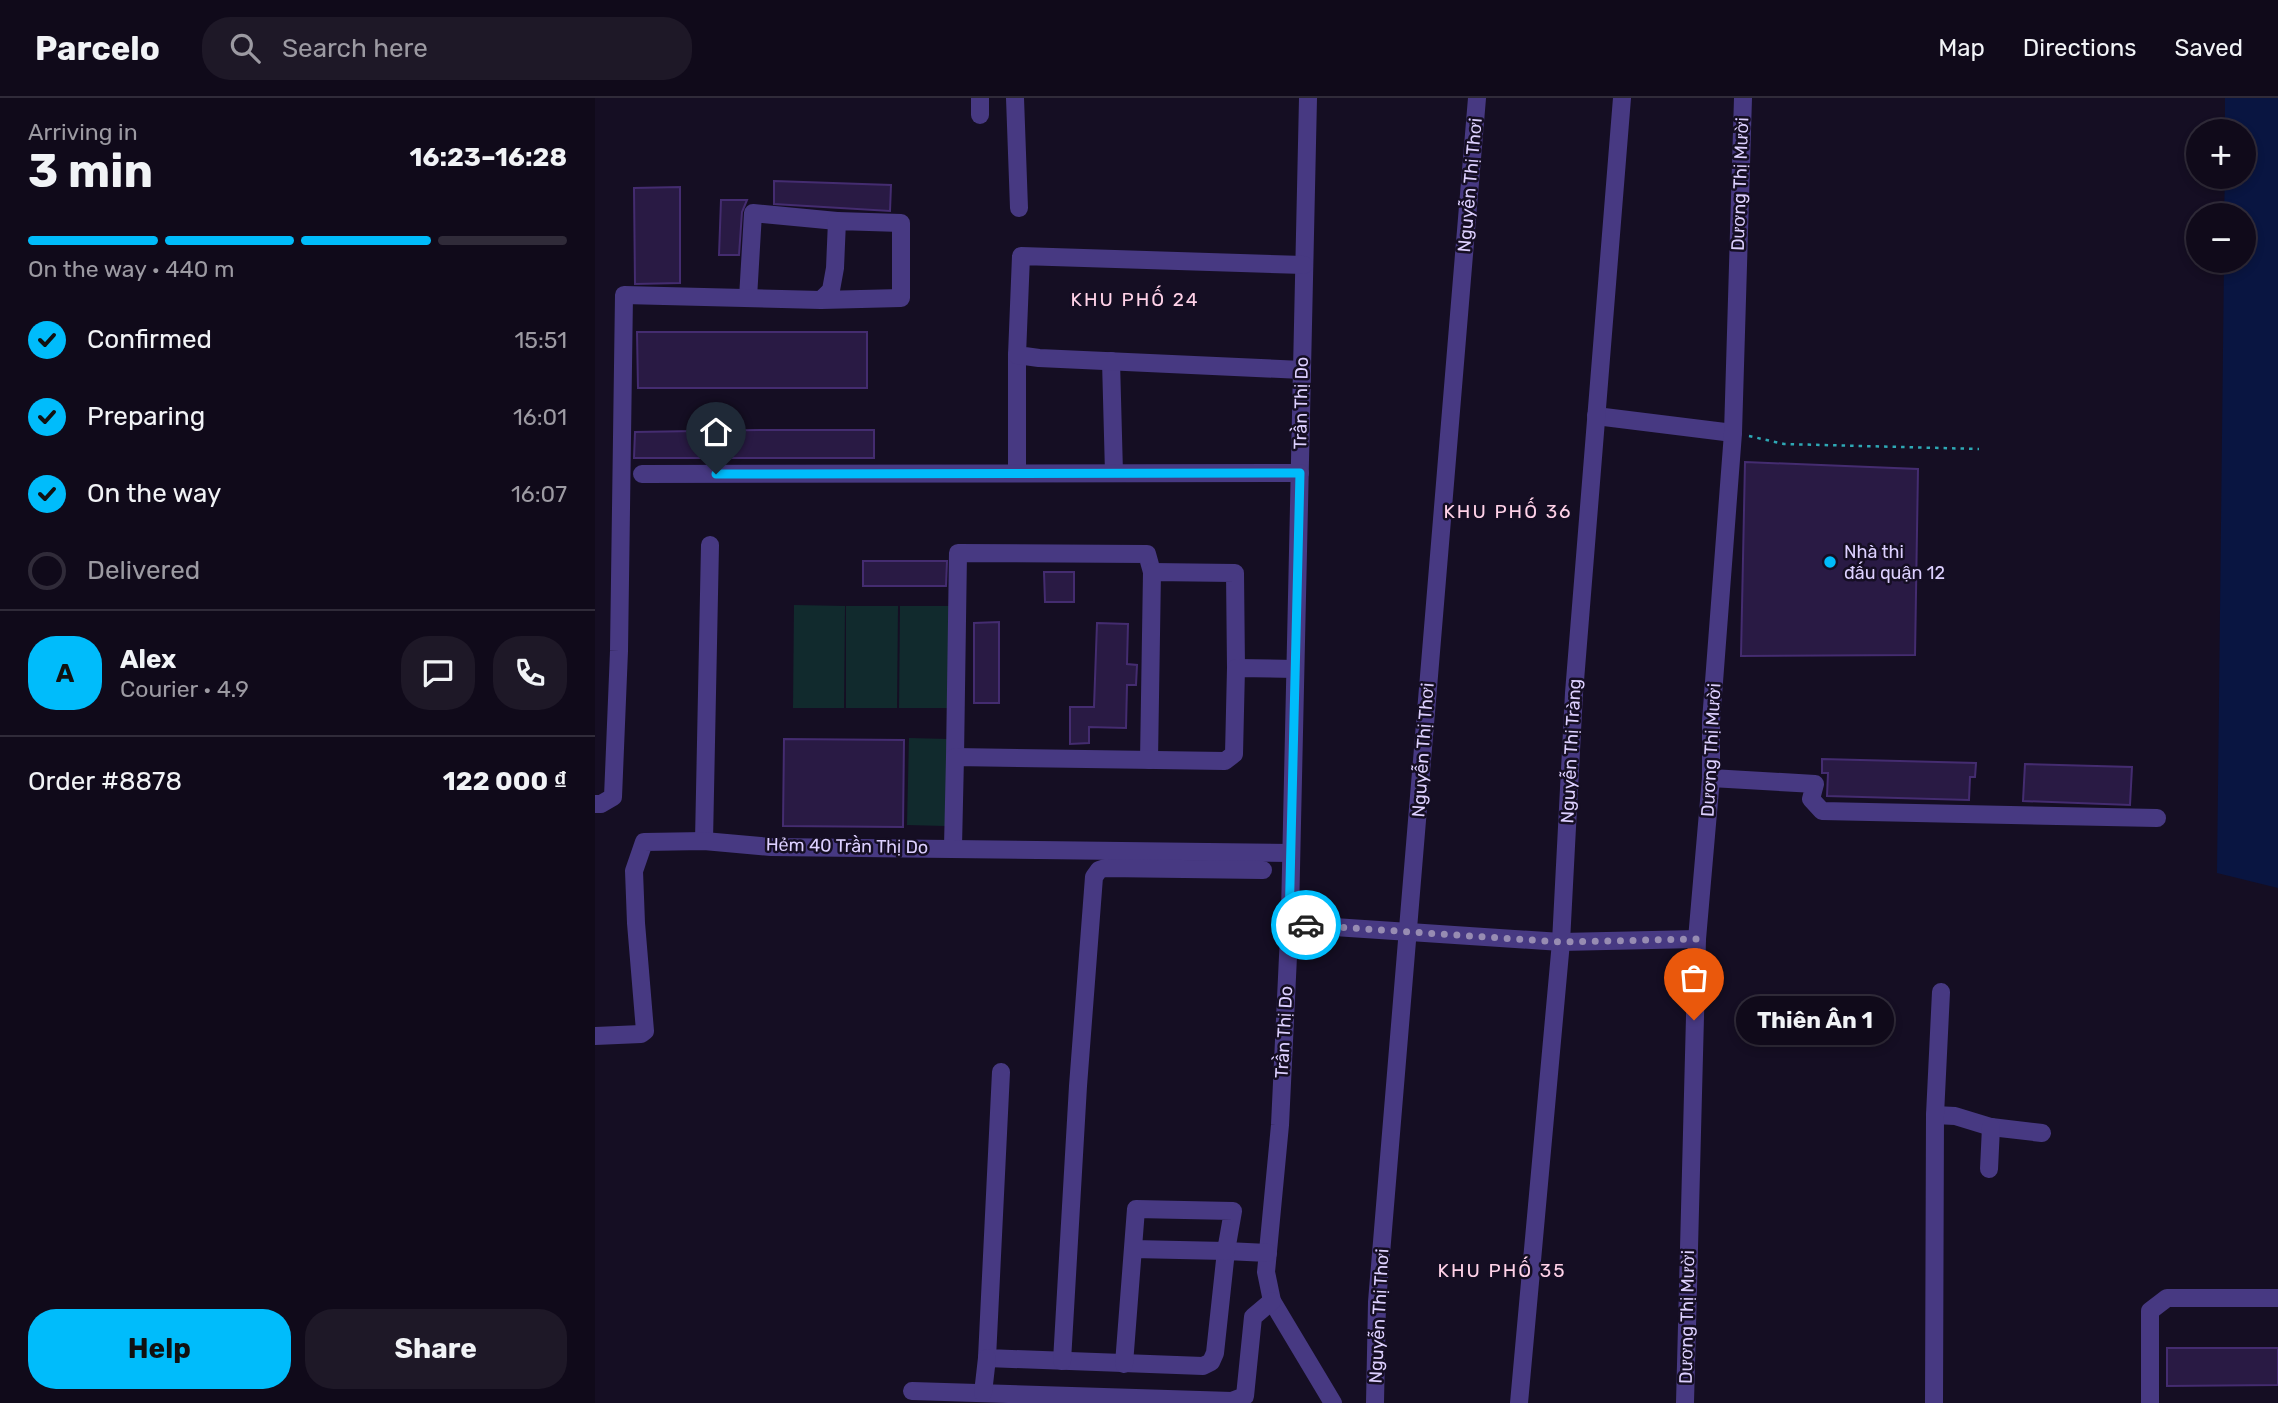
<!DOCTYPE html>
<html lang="en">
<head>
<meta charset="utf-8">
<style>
  :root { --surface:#100a1a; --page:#1e1827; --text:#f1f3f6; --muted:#9c9aa2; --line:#302b39; --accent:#00bcfb }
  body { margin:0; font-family:Rubik,sans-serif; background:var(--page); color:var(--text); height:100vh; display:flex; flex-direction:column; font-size:26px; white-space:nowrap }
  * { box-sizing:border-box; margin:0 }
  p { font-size:23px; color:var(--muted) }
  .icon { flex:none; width:38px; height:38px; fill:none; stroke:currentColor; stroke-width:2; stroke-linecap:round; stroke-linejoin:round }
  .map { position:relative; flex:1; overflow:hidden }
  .sheet { display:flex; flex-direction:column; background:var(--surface); width:595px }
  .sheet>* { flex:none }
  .fabs { position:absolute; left:1591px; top:21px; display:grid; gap:14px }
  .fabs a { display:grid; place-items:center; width:70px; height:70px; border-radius:50%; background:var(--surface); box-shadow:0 4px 10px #0003,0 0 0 2px var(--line); font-size:35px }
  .pin { position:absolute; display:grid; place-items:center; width:60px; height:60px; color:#fff; margin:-72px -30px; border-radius:50% 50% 50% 0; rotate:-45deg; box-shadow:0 0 7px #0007 }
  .pin .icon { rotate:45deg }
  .courier { position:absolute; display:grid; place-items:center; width:70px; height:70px; margin:-35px; border:5px solid #00bcfb; border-radius:50%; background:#fff; color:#222; box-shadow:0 2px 9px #0007 }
  .bubble { position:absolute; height:49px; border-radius:24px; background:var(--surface); box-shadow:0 4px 10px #0003,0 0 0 2px var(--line); font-size:23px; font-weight:700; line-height:49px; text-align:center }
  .head em { font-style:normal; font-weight:700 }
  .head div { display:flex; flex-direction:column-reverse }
  .head { display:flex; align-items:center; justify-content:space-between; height:119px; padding:0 28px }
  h1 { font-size:46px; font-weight:700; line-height:52px }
  .bar { display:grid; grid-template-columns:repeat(4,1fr); gap:10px 7px; align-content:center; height:84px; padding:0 28px }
  .bar i { height:9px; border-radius:5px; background:var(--line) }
  .bar .on { background:var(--accent) }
  .bar p { grid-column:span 4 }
  .line { display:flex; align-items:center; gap:18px; padding:0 28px; border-top:2px solid var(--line) }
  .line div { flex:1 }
  .round { display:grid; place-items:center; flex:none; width:74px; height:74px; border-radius:28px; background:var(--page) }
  ol { padding:0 28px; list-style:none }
  li { display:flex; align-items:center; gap:21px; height:77px }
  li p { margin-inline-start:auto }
  li .icon { padding:7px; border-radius:50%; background:var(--accent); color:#111; stroke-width:4 }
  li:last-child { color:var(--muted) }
  li i { width:38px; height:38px; border:4px solid var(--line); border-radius:50% }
  .action { display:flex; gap:14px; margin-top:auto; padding:14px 28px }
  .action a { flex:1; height:80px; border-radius:28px; background:var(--accent); color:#111; font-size:28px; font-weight:700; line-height:80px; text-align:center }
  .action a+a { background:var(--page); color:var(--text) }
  header { display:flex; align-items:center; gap:42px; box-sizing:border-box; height:98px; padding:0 35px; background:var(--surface); border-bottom:2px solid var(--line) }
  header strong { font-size:33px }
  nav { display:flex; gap:38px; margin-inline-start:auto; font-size:24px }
  .search { width:490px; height:63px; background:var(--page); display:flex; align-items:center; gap:18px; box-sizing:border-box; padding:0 24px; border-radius:28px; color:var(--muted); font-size:26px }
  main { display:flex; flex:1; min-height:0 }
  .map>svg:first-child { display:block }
</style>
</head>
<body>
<header>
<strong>Parcelo</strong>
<div class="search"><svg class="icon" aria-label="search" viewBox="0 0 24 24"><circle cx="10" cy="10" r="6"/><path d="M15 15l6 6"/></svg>Search here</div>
<nav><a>Map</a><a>Directions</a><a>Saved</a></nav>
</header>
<main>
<section class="sheet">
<div class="head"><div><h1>3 min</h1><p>Arriving in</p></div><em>16:23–16:28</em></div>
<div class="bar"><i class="on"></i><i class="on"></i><i class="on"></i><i></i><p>On the way · 440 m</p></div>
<ol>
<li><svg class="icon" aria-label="check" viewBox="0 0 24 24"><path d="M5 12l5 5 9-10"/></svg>Confirmed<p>15:51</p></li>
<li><svg class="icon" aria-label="check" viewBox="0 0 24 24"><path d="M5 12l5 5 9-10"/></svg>Preparing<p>16:01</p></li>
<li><svg class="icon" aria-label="check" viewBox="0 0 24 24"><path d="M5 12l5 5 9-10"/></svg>On the way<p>16:07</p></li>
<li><i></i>Delivered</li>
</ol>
<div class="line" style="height:126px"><b class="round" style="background:var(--accent);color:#111">A</b><div><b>Alex</b><p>Courier · 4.9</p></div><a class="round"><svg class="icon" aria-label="chat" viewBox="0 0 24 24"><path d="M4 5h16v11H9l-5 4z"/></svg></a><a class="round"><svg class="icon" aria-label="phone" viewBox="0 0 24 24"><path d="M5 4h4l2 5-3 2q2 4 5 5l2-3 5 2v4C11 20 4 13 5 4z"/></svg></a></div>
<div class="line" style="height:91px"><div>Order #8878</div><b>122 000 ₫</b></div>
<div class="action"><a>Help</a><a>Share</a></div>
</section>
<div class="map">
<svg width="1683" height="1305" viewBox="0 0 1683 1305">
  <rect width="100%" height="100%" fill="#150e23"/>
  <!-- green -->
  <g fill="#112a2d">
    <path d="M 199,507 L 250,508 L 249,610 L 198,610 Z"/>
    <path d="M 251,508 L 303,508 L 302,610 L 251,610 Z"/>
    <path d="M 305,508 L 356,508 L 355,610 L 304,610 Z"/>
    <path d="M 314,640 L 353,641 L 350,728 L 312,727 Z"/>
  </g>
  <!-- water -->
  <path fill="#091541" d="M 1630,0 L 1683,0 L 1683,790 L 1622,775 L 1629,163 L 1648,163 L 1648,117 L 1629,117 L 1630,79 L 1648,79 L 1648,33 L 1630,33 Z"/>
  <!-- building -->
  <g fill="#291a44" stroke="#442c70" stroke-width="2">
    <path d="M 179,83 L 296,87 L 295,113 L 179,106 Z"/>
    <path d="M 85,89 L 85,185 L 40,186 L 39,90 Z"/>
    <path d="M 126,102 L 152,102 L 147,114 L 144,157 L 124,157 Z"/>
    <path d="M 42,234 L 272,234 L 272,290 L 43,290 Z"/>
    <path d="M 164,332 L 279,332 L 279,360 L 39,360 L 40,334 Z"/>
    <path d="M 1150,364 L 1323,371 L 1320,557 L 1146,558 Z"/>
    <path d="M 268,463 L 352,463 L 351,488 L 268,488 Z"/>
    <path d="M 449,474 L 479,474 L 479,504 L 450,504 Z"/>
    <path d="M 404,524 L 404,605 L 379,605 L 379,525 Z"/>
    <path d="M 502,525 L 533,526 L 532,566 L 542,567 L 541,587 L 532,587 L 531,630 L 494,629 L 494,645 L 475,646 L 475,609 L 499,609 Z"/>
    <path d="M 189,641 L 309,642 L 308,729 L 188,728 Z"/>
    <path d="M 1227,661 L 1381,665 L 1380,679 L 1375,679 L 1374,702 L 1232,698 L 1233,675 L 1227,675 Z"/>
    <path d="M 1430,666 L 1537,669 L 1535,707 L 1428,703 Z"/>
    <path d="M 1572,1250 L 1683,1250 L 1683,1287 L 1572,1288 Z"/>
  </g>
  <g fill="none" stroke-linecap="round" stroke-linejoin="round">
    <!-- path -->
    <path stroke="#2ea8b5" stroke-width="2.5" stroke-dasharray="3.5 5" stroke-linecap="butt" d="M 1154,338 L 1189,346 L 1384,351"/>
    <!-- minor -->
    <g stroke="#473982" stroke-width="18">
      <path d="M 385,0 L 385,17"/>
      <path d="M 420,0 L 424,110"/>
      <path d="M 713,0 L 695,816 L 685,1027 L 671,1174 L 677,1203 L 738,1305"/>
      <path d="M 153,200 L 158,115 L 242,123"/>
      <path d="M 422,257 L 422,375"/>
      <path d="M 516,263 L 519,375"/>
      <path d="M 707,272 L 444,260 L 422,257 L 426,158 L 709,167"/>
      <path d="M 1001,318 L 1138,335"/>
      <path d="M 47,376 L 705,375"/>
      <path d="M 360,659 L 363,455 L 552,456 L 557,474"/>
      <path d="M 554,662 L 557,474 L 640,475 L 641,570"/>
      <path d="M 1116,680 L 1220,686 L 1216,701 L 1227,713 L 1562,720"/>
      <path d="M 0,706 L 6,706 L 18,699 L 24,553 L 29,197 L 226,202 L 236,192 L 240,170 L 242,123 L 306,125 L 306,200 L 226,202"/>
      <path d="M 109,743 L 115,447"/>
      <path d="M 358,749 L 360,659 L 630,663 L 639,656 L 641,570 L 700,571"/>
      <path d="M 694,826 L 966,844 L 1102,841"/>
      <path d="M 0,938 L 46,936 L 50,933 L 41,825 L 39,773 L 49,744 L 109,743 L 176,749 L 696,755"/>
      <path d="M 406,974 L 392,1260 L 608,1268 L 616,1264 L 620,1255 L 631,1153 L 673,1155"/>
      <path d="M 1340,1017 L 1360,1018 L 1396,1029 L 1447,1035"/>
      <path d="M 1394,1071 L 1396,1029"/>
      <path d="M 467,1263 L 483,988 L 499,779 L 504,772 L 510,770 L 668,772"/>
      <path d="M 529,1266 L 541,1111 L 638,1113 L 631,1153 L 538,1151"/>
      <path d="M 317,1293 L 637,1303 L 650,1298 L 658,1219 L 677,1203"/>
      <path d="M 388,1295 L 392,1260"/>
      <path d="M 780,1305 L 782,1204 L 882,0"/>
      <path d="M 924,1305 L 966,844 L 979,595 L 1027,0"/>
      <path d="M 1090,1305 L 1102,841 L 1116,680 L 1116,623 L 1138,335 L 1148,0"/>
      <path d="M 1339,1305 L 1340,1017 L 1346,894"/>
      <path d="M 1555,1305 L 1555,1213 L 1572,1200 L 1683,1200"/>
    </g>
  </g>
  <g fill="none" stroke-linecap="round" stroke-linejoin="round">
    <!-- done -->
    <path stroke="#978cb2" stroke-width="7" stroke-dasharray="0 12.6" d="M 711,827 L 966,844 L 1101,841 L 1099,922"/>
    <!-- route -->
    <path stroke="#00bcfb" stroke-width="9" d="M 121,376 L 705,375 L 694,826 L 711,827"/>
  </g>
  <!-- markers -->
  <circle fill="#00bcfb" stroke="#150e23" stroke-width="2.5" cx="1235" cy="464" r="7"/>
  <g text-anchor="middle" stroke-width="5" stroke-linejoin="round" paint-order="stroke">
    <!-- street labels -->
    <g font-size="18" fill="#ddd0ff" stroke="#150e23">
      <text transform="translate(1145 86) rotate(-88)" y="6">Dương Thị Mười</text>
      <text transform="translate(875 87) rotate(-85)" y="6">Nguyễn Thị Thơi</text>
      <text transform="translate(706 305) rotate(-89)" y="6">Trần Thị Do</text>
      <text transform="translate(828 652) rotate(-86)" y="6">Nguyễn Thị Thơi</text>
      <text transform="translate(1116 652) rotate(-87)" y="6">Dương Thị Mười</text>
      <text transform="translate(976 653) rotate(-87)" y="6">Nguyễn Thị Tràng</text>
      <text transform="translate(252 748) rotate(1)" y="6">Hẻm 40 Trần Thị Do</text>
      <text transform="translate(689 934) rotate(-87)" y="6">Trần Thị Do</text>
      <text transform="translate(784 1218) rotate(-87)" y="6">Nguyễn Thị Thơi</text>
      <text transform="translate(1092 1219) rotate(-89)" y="6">Dương Thị Mười</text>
    </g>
    <!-- poi labels -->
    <g font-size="18" fill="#ddd0ff" stroke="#150e23" text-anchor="start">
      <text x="1249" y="460">Nhà thi<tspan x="1249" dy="21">đấu quận 12</tspan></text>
    </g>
    <!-- neighbourhood labels -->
    <g font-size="19" letter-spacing="2" fill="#ffd2e8" stroke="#150e23">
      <text x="540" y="208">KHU PHỐ 24</text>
      <text x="913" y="420">KHU PHỐ 36</text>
      <text x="907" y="1179">KHU PHỐ 35</text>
    </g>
  </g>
</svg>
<div class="fabs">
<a>+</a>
<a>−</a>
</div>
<div class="pin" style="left:1099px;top:922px;background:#ea580c"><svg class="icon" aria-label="bag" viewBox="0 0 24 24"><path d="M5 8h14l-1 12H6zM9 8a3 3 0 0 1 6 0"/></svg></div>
<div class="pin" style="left:121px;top:376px;background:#1f2937"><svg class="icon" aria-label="home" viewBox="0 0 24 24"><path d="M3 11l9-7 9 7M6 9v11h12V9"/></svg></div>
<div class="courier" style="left:711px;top:827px"><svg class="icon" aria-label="car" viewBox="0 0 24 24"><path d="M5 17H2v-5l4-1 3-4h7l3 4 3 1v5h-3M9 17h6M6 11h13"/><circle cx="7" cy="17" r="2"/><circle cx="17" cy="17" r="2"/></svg></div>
<div class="bubble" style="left:1141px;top:898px;width:158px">Thiên Ân 1</div>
</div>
</main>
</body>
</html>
